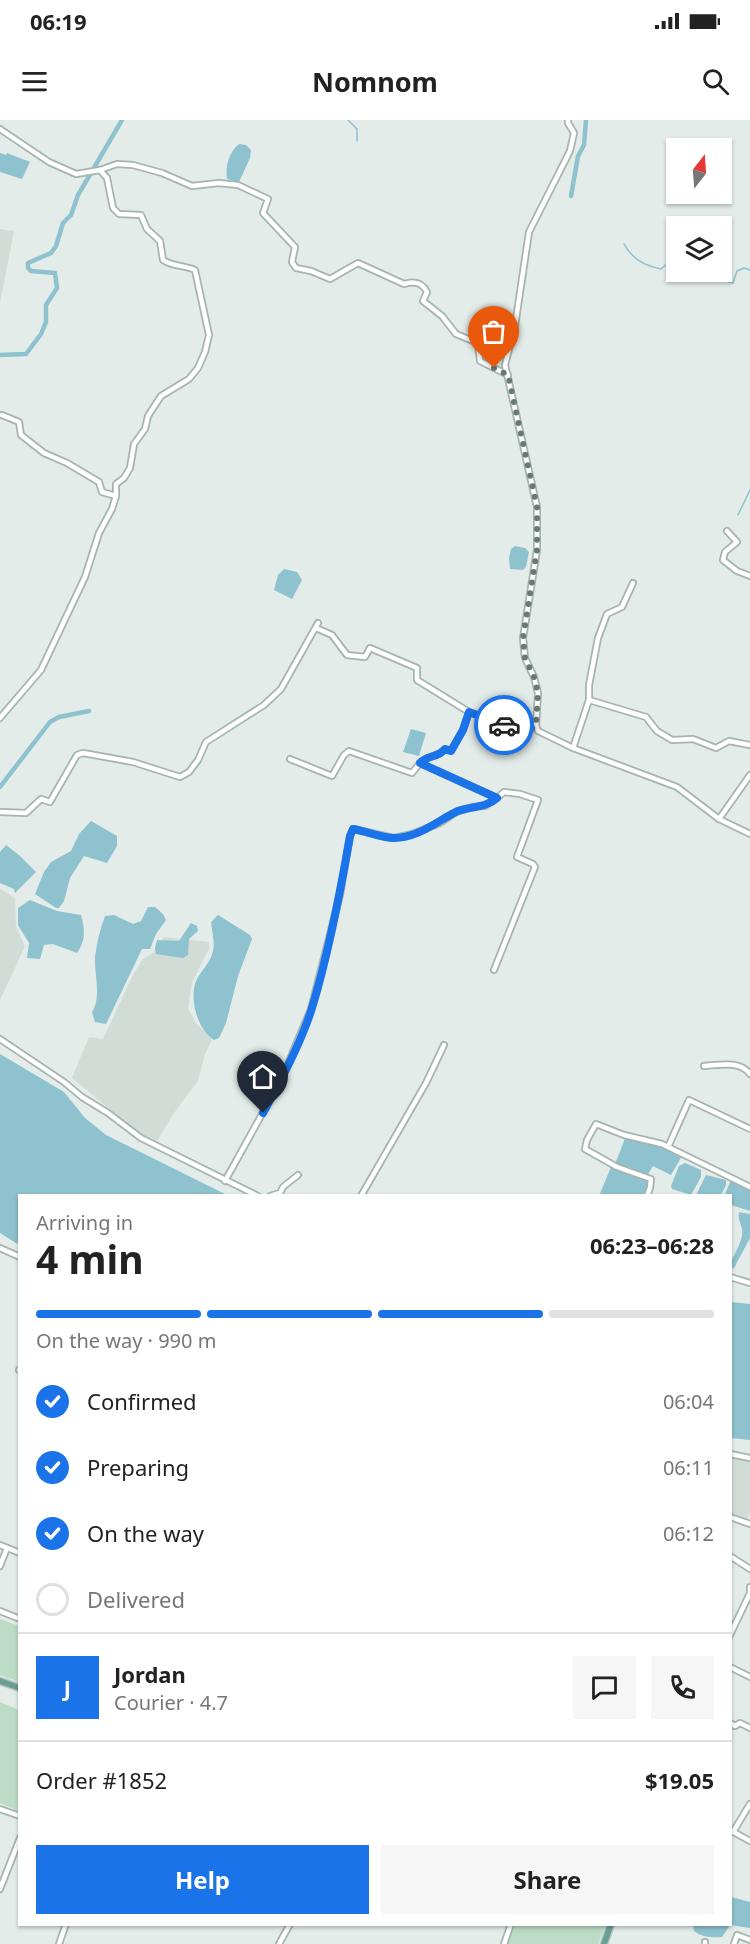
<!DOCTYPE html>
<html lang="en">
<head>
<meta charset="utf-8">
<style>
  :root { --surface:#fff; --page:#f6f6f6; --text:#222; --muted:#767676; --line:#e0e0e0; --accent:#1a73e8 }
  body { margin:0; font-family:"Noto Sans",sans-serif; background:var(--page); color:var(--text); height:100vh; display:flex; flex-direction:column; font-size:22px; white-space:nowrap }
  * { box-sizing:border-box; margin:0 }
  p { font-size:20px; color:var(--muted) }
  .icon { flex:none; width:33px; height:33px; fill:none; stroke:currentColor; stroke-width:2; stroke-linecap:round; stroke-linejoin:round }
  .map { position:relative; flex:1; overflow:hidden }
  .sheet { position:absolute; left:18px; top:1074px; width:714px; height:732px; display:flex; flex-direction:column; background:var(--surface); border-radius:0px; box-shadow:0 2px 4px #0004 }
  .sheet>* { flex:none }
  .needle { width:39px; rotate:17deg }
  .fabs { position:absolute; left:666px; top:18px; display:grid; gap:12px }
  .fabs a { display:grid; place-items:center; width:66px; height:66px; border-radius:0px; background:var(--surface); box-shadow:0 2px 4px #0004; font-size:30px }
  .pin { position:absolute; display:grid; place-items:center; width:51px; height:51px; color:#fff; margin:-62px -26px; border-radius:50% 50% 50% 0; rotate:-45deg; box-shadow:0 0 6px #0007 }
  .pin .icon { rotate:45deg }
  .courier { position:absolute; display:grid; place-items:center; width:60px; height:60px; margin:-30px; border:4px solid #1a73e8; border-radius:50%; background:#fff; color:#222; box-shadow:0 2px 8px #0007 }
  .summary em { font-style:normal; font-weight:700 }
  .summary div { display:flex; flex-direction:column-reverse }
  .summary { display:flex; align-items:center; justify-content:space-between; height:102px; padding:0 18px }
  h1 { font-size:39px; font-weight:700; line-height:45px }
  .bar { display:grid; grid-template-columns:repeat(4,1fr); gap:9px 6px; align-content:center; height:72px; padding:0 18px }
  .bar i { height:8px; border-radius:4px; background:var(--line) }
  .bar .on { background:var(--accent) }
  .bar p { grid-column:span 4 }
  .line { display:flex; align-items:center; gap:15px; padding:0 18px; border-top:2px solid var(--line) }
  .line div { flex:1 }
  .round { display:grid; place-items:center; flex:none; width:63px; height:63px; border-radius:0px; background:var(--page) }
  ol { padding:0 18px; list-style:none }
  li { display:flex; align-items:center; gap:18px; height:66px }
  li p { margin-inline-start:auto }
  li .icon { padding:6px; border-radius:50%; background:var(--accent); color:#fff; stroke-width:4 }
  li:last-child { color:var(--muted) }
  li i { width:33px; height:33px; border:3px solid var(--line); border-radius:50% }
  .cta { display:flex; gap:12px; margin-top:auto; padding:12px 18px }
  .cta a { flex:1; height:69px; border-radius:0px; background:var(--accent); color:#fff; font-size:24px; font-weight:700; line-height:69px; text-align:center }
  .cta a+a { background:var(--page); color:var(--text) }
  .status { display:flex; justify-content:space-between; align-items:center; height:42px; padding:0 30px; background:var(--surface); direction:ltr }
  .status svg { height:16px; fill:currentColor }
  header { display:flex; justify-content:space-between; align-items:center; height:78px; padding:0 18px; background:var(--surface); font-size:27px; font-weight:700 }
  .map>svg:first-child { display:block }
</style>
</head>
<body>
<div class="status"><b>06:19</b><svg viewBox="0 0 49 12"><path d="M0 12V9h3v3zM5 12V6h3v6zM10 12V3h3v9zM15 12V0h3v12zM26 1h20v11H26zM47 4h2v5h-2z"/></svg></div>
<header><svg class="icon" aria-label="menu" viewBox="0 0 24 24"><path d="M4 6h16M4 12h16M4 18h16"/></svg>Nomnom<svg class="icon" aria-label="search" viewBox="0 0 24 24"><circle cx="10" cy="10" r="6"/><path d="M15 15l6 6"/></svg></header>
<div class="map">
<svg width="750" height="1824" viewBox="0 0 750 1824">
  <rect width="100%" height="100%" fill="#e3ece8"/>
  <!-- built -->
  <g fill="#d1dcd7">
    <path d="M 0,109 L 14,111 L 0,183 Z"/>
    <path d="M 0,769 L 15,778 L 16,807 L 25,826 L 0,880 Z"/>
    <path d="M 164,817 L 209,822 L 209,829 L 192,862 L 188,888 L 196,903 L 212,920 L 205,934 L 198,961 L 174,993 L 157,1021 L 139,1013 L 72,958 L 89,917 L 103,919 L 134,853 L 143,839 L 154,832 Z"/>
    <path d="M 731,1336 L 750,1340 L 750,1392 L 747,1401 L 731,1396 Z"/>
  </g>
  <!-- green -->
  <g fill="#bddcc7">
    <path d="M 0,1499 L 19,1506 L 19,1562 L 0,1555 Z"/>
    <path d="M 0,1582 L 19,1590 L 19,1691 L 0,1683 Z"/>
    <path d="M 514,1805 L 514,1804 L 606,1805 L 598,1824 L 507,1824 Z"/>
  </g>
  <!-- water -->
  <g fill="#8ec2ce">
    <path d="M 239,24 L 246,25 L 251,30 L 250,38 L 239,62 L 227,59 C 225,46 229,32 239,24 Z"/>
    <path d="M 0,33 L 6,35 L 7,33 L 30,42 L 22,59 L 0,52 Z"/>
    <path d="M 515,426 L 525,428 L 529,432 L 526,447 L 523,450 L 510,449 L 509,438 L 511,429 Z"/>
    <path d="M 284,449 L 297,452 L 302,460 L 292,479 L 274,470 L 278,455 Z"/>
    <path d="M 411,609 L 426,613 L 419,636 L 403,632 Z"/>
    <path d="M 91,701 L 117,716 L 117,726 L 107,743 L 84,736 L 70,758 L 64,781 L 59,788 L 56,788 L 35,774 L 44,752 L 51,742 L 71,731 L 79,714 Z"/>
    <path d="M 6,725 L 20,736 L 36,752 L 15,773 L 14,769 L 0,763 L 0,732 Z"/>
    <path d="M 30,780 L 57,791 L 81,795 C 85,810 86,820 77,833 L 53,824 L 44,825 L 40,839 L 27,838 L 29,823 L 18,805 L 18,788 Z"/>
    <path d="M 148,787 L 155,787 L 163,794 L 166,800 L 156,814 L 150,829 L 142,829 L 106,904 L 95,902 L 92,892 C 102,876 94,855 95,837 C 97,822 100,809 105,796 L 114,795 L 133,804 L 141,801 Z"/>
    <path d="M 218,795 L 250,815 L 252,819 L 238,856 L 226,903 L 219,918 L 214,920 C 198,910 190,882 195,864 C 198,853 211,843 213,831 C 215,823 212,811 211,802 Z"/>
    <path d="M 191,803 L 197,806 L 198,811 L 189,819 L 188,835 L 183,838 L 156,834 L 155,828 L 157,820 L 179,821 Z"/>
    <path d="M 0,934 L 64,972 L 85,998 L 106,1015 L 227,1075 L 20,1076 L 19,1125 L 0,1113 Z"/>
    <path d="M 626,1016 L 638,1021 L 647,1022 L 682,1036 L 671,1055 L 653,1046 L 647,1056 L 615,1044 Z"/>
    <path d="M 685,1043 L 701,1050 L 701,1057 L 691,1075 L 672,1069 L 671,1066 L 679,1046 Z"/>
    <path d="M 611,1047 L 647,1061 L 649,1064 L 644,1075 L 599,1076 Z"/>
    <path d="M 706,1055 L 726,1060 L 726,1065 L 721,1075 L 696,1075 Z"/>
    <path d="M 731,1060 L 750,1069 L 750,1091 L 731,1085 L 730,1076 L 724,1076 Z"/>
    <path d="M 739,1092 L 750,1094 L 750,1118 L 734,1148 L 731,1148 C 730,1137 740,1128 742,1116 C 744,1107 737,1101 739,1092 Z"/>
    <path d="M 731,1182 L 750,1184 L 750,1320 L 731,1318 Z"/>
    <path d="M 731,1777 L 750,1782 L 750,1808 L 730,1805 L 722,1817 C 712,1818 701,1817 694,1811 L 693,1805 L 730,1804 Z"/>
  </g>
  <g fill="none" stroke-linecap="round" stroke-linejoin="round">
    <!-- stream -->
    <g stroke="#8ec2ce" stroke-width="1.5">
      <path d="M 348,0 L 357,9 L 357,21"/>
      <path d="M 624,124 C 632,139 644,146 661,149 L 670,141 L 676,144"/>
      <path d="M 681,152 L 684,157 L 692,157 L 695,152"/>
      <path d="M 714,152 L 724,160 L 733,163 L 737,151 L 744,148 L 750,150"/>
      <path d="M 738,395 L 750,370"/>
    </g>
    <!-- canal -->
    <g stroke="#8ec2ce" stroke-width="4.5">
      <path d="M 571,76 L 578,36 L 584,25 L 586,0"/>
      <path d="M 0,235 L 26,234 L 41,214 L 46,202 L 46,185 L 57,168 L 55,153 L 31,151 L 28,148 L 28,143 L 51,133 L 56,126 L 63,103 L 71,95 L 78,75 L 122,0"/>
      <path d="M 0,667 L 50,602 L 59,597 L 89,591"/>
    </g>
    <!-- minor casing -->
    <g stroke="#a6b4af" stroke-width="8">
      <g id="minor">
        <path d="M 568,0 L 568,3 L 574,13 L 570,31 L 529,112 L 515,206 L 505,245 L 537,387 L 537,430 L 523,518 L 525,538 L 534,557 L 538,573 L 536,606 L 538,611 L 573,628 L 677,667 L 719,699 L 750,714"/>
        <path d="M 0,9 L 49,42 L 76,54 L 100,50 L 117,44 L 133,45 L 162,53 L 192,66 L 219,63 L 238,65 L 268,79 L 263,93 L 295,127 L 292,142 L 296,148 L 311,151 L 330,159 L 358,143 L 404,164 C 414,161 422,162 427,172 L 423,181 L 442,196 L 456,214 L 478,223 L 480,241 L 508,255"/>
        <path d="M 2,295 L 19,302 L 21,315 L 44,333 L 67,343 L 99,362 L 102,372 L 116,376 L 116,364 L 124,358 L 130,348 L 134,324 L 145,309 L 148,296 L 161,276 L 189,259 L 198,248 L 205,232 L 209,215 L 195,150 C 185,145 173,147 163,140 L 160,121 L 147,109 L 141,95 L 119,94 L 113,88 L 107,58 L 100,50"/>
        <path d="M 727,411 L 737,422 L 725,432 L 723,440 L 737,451 L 750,456"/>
        <path d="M 316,508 L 332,515 L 347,535 L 365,537 L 370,528 L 417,548 L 417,560 L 469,592 L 511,607 L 528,611 L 536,606"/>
        <path d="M 589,580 L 646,597 L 657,611 L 672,620 L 693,619 L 716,628 L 729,621 L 750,625"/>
        <path d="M 0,598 L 41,550 L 85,457 L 99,413 L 112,389 L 116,376"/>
        <path d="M 573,628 L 589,580 L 589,565 L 598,518 L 607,494 L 622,487 L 633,463"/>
        <path d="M 290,639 L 332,656 L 344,635 L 349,631 L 412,653 L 420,643"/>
        <path d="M 0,692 L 26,693 L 41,679 L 50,682 L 77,635 L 83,633 L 133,642 L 180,657 L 189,652 L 198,640 L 206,622 L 264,585 L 281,569 L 318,503"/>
        <path d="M 719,699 L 750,655"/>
        <path d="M 494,850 L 535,747 L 533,744 L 517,737 L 538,680 L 520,674 L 504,672 L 497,678"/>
        <path d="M 0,919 L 64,962 L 82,977 L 108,993 L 141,1018 L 258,1076"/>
        <path d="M 704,946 C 719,945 740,940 750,954"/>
        <path d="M 668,1027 L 689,980 L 750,1009"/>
        <path d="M 225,1061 L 282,958 L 311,889 L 340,775 L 350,716 L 353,709 L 394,718 L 412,714 L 440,703 L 456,692 L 472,687 L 485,686 L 497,678 L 420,643 C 427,635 438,638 445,629 L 451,631 L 463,610 L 469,592"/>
        <path d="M 270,1076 L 280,1073 L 283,1067 L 298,1055"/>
        <path d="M 361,1076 L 426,963 L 444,925"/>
        <path d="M 647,1076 L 650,1068 L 651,1059 L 617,1047 L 585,1029 L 587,1020 L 596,1004 L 624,1015 L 662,1024 L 750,1067"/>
        <path d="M 0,1128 L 20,1137"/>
        <path d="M 730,1157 L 750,1163"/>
        <path d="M 19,1250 L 20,1250"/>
        <path d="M 730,1334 L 750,1338"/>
        <path d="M 730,1397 L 750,1404"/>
        <path d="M 0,1425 L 20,1433"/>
        <path d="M 730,1436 L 750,1449"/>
        <path d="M 0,1446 L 7,1428"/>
        <path d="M 0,1491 L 20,1499"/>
        <path d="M 730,1515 L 750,1473 L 750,1467"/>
        <path d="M 730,1547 L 750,1557"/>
        <path d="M 730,1603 L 735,1606 L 740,1603 L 750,1608"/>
        <path d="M 0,1689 L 20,1696"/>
        <path d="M 730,1710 L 750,1721"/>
        <path d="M 733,1712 L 750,1684"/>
        <path d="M 0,1769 L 20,1718"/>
        <path d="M 59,1824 L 66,1804"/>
        <path d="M 279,1824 L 290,1804"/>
        <path d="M 504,1824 L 511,1804"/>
        <path d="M 705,1824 L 705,1822"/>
        <path d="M 734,1824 L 737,1815 L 750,1820"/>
      </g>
    </g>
    <!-- major casing -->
    <g stroke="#c2c8c7" stroke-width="9">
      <g id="major">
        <path d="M 0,1561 L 20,1568"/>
        <path d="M 604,1824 L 611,1804"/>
      </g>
    </g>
    <!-- minor -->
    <use href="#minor" stroke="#fff" stroke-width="4.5"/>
    <!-- major -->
    <use href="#major" stroke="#6a9f94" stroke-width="6"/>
  </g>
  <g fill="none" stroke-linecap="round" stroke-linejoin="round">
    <!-- done -->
    <path stroke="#677a75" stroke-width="6" stroke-dasharray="0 10.8" d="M 494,248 L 508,255 L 537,387 L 537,430 L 523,518 L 525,538 L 534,557 L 538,573 L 536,606 L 528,611 L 504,605"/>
    <!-- route -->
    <path stroke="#1a73e8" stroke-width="8" d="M 263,993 C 281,960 301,923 312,888 C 329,832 340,774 350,716 L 353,709 C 366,711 381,718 394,718 C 419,718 438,700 458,691 C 472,686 486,688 497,678 L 420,643 C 427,635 438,638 445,629 L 451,631 L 463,610 L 469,592 L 504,605"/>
  </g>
</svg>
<div class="fabs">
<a><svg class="needle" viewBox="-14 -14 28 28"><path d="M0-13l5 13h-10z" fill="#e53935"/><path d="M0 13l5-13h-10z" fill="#767676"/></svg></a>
<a><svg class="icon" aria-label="layers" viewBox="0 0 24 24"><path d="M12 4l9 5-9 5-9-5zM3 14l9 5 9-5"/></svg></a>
</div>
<div class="pin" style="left:494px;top:248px;background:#ea580c"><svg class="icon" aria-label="bag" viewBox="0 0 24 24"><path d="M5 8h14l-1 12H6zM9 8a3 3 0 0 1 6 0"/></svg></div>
<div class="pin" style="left:263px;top:993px;background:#1f2937"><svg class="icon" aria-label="home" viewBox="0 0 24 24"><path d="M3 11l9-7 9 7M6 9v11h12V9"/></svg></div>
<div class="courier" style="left:504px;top:605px"><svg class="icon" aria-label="car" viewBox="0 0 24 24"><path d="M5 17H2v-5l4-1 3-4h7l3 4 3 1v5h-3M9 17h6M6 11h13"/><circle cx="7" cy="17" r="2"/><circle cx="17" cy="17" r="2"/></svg></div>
<section class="sheet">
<div class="summary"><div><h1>4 min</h1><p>Arriving in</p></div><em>06:23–06:28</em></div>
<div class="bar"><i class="on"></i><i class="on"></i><i class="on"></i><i></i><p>On the way · 990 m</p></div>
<ol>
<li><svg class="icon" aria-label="check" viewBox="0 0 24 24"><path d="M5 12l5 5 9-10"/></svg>Confirmed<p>06:04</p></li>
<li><svg class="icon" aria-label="check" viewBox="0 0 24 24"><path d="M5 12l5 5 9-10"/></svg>Preparing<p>06:11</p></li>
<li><svg class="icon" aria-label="check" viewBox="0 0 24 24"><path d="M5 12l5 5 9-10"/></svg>On the way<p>06:12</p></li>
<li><i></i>Delivered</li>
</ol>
<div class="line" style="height:108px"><b class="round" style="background:var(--accent);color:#fff">J</b><div><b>Jordan</b><p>Courier · 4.7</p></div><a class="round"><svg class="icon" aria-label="chat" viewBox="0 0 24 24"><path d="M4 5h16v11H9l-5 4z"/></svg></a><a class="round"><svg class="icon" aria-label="phone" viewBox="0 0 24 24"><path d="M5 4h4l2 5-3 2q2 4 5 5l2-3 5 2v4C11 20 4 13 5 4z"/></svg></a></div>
<div class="line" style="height:78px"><div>Order #1852</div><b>$19.05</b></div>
<div class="cta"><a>Help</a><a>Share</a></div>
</section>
</div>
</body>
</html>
